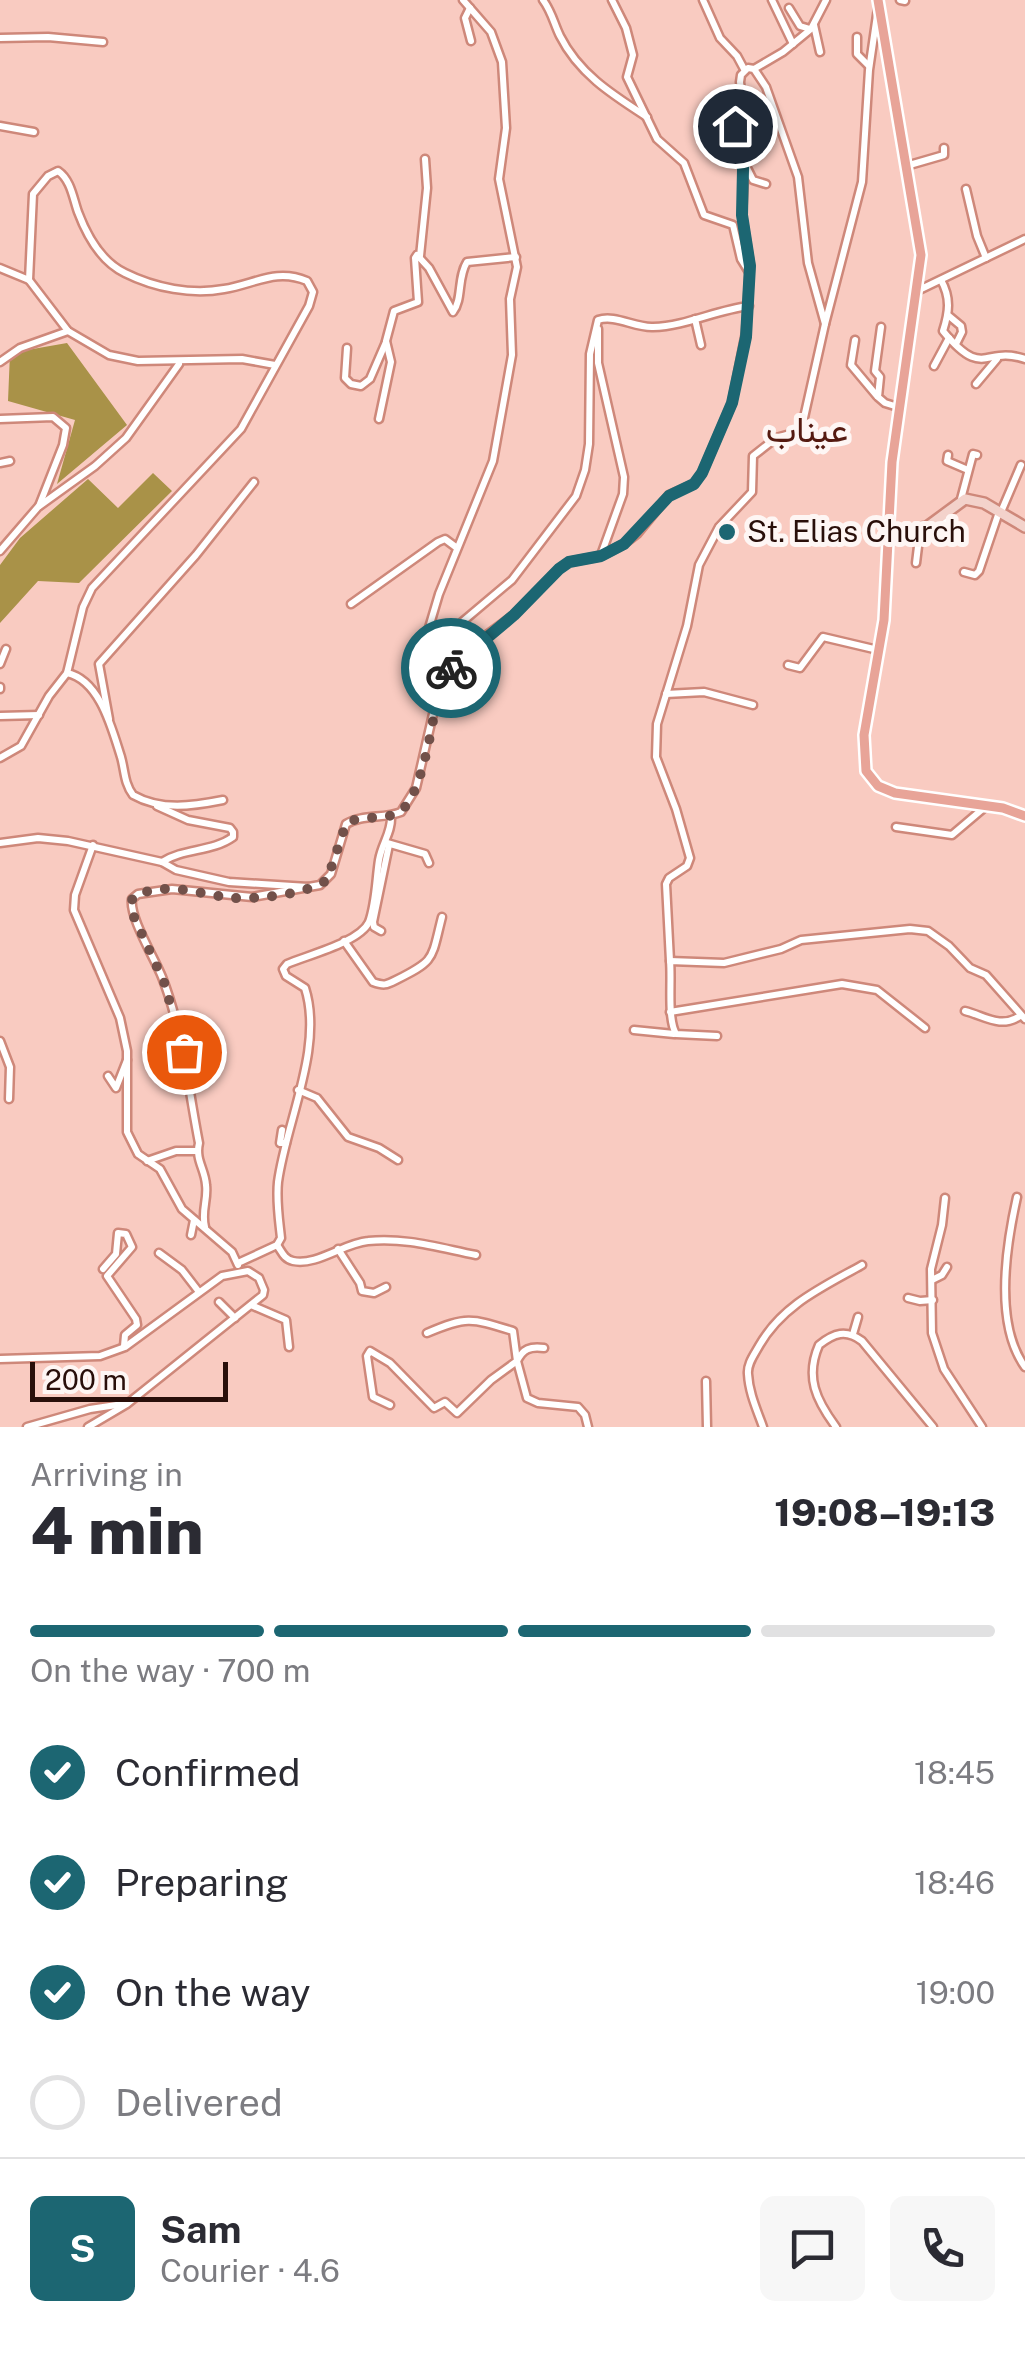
<!DOCTYPE html>
<html lang="en">
<head>
<meta charset="utf-8">
<style>
  :root { --surface:#fff; --page:#f7f7f7; --text:#2b2b33; --muted:#7c7c81; --line:#e1e1e2; --accent:#1c6672 }
  body { margin:0; font-family:"Public Sans",Vazirmatn,sans-serif; background:var(--page); color:var(--text); height:100vh; display:flex; flex-direction:column; font-size:38px; white-space:nowrap }
  * { box-sizing:border-box; margin:0 }
  p { font-size:32px; color:var(--muted) }
  .icon { flex:none; width:55px; height:55px; fill:none; stroke:currentColor; stroke-width:2; stroke-linecap:round; stroke-linejoin:round }
  .map { position:relative; height:1427px; overflow:hidden }
  .side { display:flex; flex-direction:column; background:var(--surface); flex:1 }
  .side>* { flex:none }
  .scale { position:absolute; left:30px; bottom:25px; width:198px; box-sizing:border-box; padding-left:10px; border:5px solid #290f0a; border-top:0; font-size:28px; line-height:35px; white-space:nowrap; color:#290f0a; -webkit-text-stroke:8px #fef6f4; paint-order:stroke }
  .pin { position:absolute; display:grid; place-items:center; width:85px; height:85px; color:#fff; margin:-42px; border:5px solid #fff; border-radius:50%; box-shadow:0 2px 10px #0007 }
  .courier { position:absolute; display:grid; place-items:center; width:100px; height:100px; margin:-50px; border:8px solid #1c6672; border-radius:50%; background:#fff; color:#222; box-shadow:0 2px 12px #0007 }
  .head em { font-style:normal; font-weight:800 }
  .head div { display:flex; flex-direction:column-reverse }
  .head { display:flex; align-items:center; justify-content:space-between; height:170px; padding:0 30px }
  h1 { font-size:65px; font-weight:800; line-height:75px }
  .bar { display:grid; grid-template-columns:repeat(4,1fr); gap:15px 10px; align-content:center; height:120px; padding:0 30px }
  .bar i { height:12px; border-radius:8px; background:var(--line) }
  .bar .selected { background:var(--accent) }
  .bar p { grid-column:span 4 }
  .line { display:flex; align-items:center; gap:25px; padding:0 30px; border-top:2px solid var(--line) }
  .line div { flex:1 }
  .round { display:grid; place-items:center; flex:none; width:105px; height:105px; border-radius:15px; background:var(--page) }
  ol { padding:0 30px; list-style:none }
  li { display:flex; align-items:center; gap:30px; height:110px }
  li p { margin-inline-start:auto }
  li .icon { padding:10px; border-radius:50%; background:var(--accent); color:#fff; stroke-width:4 }
  li:last-child { color:var(--muted) }
  li i { width:55px; height:55px; border:5px solid var(--line); border-radius:50% }
  .map>svg:first-child { display:block }
</style>
</head>
<body>
<div class="map">
<svg width="1025" height="1427" viewBox="0 0 1025 1427">
  <rect width="100%" height="100%" fill="#f9cbc1"/>
  <!-- forest -->
  <g fill="#a99248">
    <path d="M 67,343 L 127,425 L 57,484 L 75,420 L 8,401 L 10,353 Z"/>
    <path d="M 153,473 L 172,491 L 79,583 L 38,581 L 0,623 L 0,565 L 20,538 L 88,479 L 118,508 Z"/>
  </g>
  <g fill="none" stroke-linecap="round" stroke-linejoin="round">
    <!-- street casing -->
    <g stroke="#ce887a" stroke-width="11">
      <g id="street">
        <path d="M 543,0 C 552,12 554,24 560,36 C 579,74 613,95 647,117"/>
        <path d="M 612,0 L 626,28 L 633,55 L 627,77 L 657,139 L 684,163 L 704,215 L 733,225 L 741,259 L 749,272"/>
        <path d="M 703,0 L 720,38 L 737,56 L 744,69"/>
        <path d="M 772,0 L 793,44"/>
        <path d="M 900,0 L 905,1"/>
        <path d="M 470,8 L 465,18 L 471,41"/>
        <path d="M 789,8 L 800,26 L 810,29"/>
        <path d="M 814,25 L 820,52"/>
        <path d="M 857,37 L 857,54 L 869,66"/>
        <path d="M 0,38 L 48,37 L 103,42"/>
        <path d="M 754,69 L 783,52 L 811,29 L 826,0"/>
        <path d="M 731,107 L 733,124 L 744,124"/>
        <path d="M 0,126 L 34,132"/>
        <path d="M 746,166 L 753,180 L 766,184"/>
        <path d="M 906,166 L 944,155 L 944,148"/>
        <path d="M 966,189 L 977,236 L 986,258"/>
        <path d="M 420,256 L 427,188 L 425,159"/>
        <path d="M 0,268 L 29,280 L 68,331 L 109,355 L 138,361 L 242,359 L 275,365"/>
        <path d="M 941,280 C 951,298 949,312 943,331 C 984,381 984,345 1025,359"/>
        <path d="M 917,291 L 1025,239"/>
        <path d="M 949,316 L 961,326 L 962,332 L 956,344"/>
        <path d="M 695,319 L 701,345"/>
        <path d="M 881,327 L 875,371 L 880,377 L 878,397 L 885,403 L 898,407"/>
        <path d="M 598,329 L 598,363 L 624,477 L 623,494 L 601,555"/>
        <path d="M 855,340 L 851,365 L 877,396"/>
        <path d="M 347,348 L 345,378 L 351,384 L 361,386 L 370,379 L 386,342"/>
        <path d="M 0,362 L 20,348 L 68,331"/>
        <path d="M 934,366 L 949,338"/>
        <path d="M 976,384 L 997,359"/>
        <path d="M 0,419 L 53,417 L 66,428 L 63,445 L 39,506"/>
        <path d="M 379,419 L 391,362 L 386,341 L 394,311 L 418,302 L 415,258 L 417,255 L 429,268 L 453,312 C 463,299 457,278 467,262 L 516,257"/>
        <path d="M 948,455 L 947,461 L 968,470"/>
        <path d="M 0,463 L 10,461"/>
        <path d="M 961,499 L 973,454 L 977,455"/>
        <path d="M 1001,512 L 1021,465"/>
        <path d="M 943,515 L 946,539"/>
        <path d="M 0,551 L 38,507 L 95,466 L 126,438 L 179,364"/>
        <path d="M 916,563 L 920,530"/>
        <path d="M 964,572 L 975,575 L 979,571 L 999,512"/>
        <path d="M 351,604 L 438,542 L 445,539 L 457,548"/>
        <path d="M 0,664 L 6,649"/>
        <path d="M 788,665 L 800,668 L 823,637 L 878,650"/>
        <path d="M 67,673 C 100,680 112,729 121,757 C 125,771 124,783 133,795 C 161,811 193,806 223,800"/>
        <path d="M 440,674 L 455,628 L 512,580 L 576,496 L 585,470 L 589,444 L 590,354 L 598,320 C 615,314 635,328 653,327 C 686,326 716,310 749,306"/>
        <path d="M 0,687 L 0,689"/>
        <path d="M 666,694 L 704,692 L 753,705"/>
        <path d="M 436,701 L 439,679 L 480,640 L 514,615 L 559,569 L 569,562 L 601,556 L 624,544 L 637,534 L 669,495 L 694,484 L 702,473 L 732,403 L 746,332 L 750,265 L 742,215 L 746,140 L 740,82 L 741,75 L 748,68 L 754,69 L 766,87 L 798,177 L 808,263 L 825,324 L 862,182 L 869,70 L 878,8"/>
        <path d="M 0,716 L 39,715"/>
        <path d="M 109,719 L 99,664 L 196,555 L 254,482"/>
        <path d="M 0,758 L 21,746 L 49,696 L 67,673 L 83,607 L 92,588 L 241,429 L 309,306 L 313,292 L 307,281 C 276,268 255,284 224,289 C 192,295 155,288 125,273 C 102,262 87,236 78,212 C 73,198 71,180 58,171 L 48,176 L 33,194 L 29,280"/>
        <path d="M 157,806 L 188,820 L 230,828 L 233,832 L 233,837 C 212,852 184,848 162,862"/>
        <path d="M 896,827 L 952,835 L 985,807"/>
        <path d="M 0,843 L 38,838 L 68,841 L 162,862 L 176,870 L 229,882 L 308,887"/>
        <path d="M 387,843 L 425,854 L 429,863"/>
        <path d="M 93,845 L 75,895 L 74,910 L 120,1018 L 127,1051 L 127,1132 L 138,1154 L 160,1169 L 182,1209 L 232,1252 L 238,1265"/>
        <path d="M 381,931 L 374,927 L 373,922 L 389,845"/>
        <path d="M 344,941 L 373,982 C 384,986 386,985 396,980 C 436,960 431,960 442,917"/>
        <path d="M 670,961 L 666,884 L 669,878 L 687,866 L 690,858 L 676,809 L 656,757 L 657,724 L 687,626 L 699,565 L 719,527 L 752,492 L 753,456 L 776,438 L 801,431 L 825,324"/>
        <path d="M 965,1011 C 985,1016 1000,1029 1020,1016"/>
        <path d="M 670,1012 L 842,984 L 877,990 L 925,1028"/>
        <path d="M 634,1030 L 674,1034"/>
        <path d="M 717,1036 L 676,1034 C 667,1018 672,982 670,961 L 724,963 L 781,949 L 801,940 L 910,929 L 928,931 L 949,946 L 970,968 L 986,975 L 1025,1019"/>
        <path d="M 0,1041 L 10,1067 L 9,1099"/>
        <path d="M 108,1076 L 116,1088 L 127,1060"/>
        <path d="M 298,1090 L 317,1098 L 348,1137 L 379,1148 L 398,1160"/>
        <path d="M 282,1130 L 280,1143 L 286,1143"/>
        <path d="M 147,1161 L 176,1151 L 197,1151"/>
        <path d="M 1017,1197 C 1006,1246 994,1324 1025,1367"/>
        <path d="M 945,1198 L 942,1225 L 931,1269 L 932,1333 L 944,1369 L 982,1427"/>
        <path d="M 205,1227 C 201,1211 208,1200 206,1185 C 205,1169 195,1160 199,1143 C 188,1087 183,1031 162,977 C 154,957 129,917 132,899 L 138,894 L 172,889 L 252,897 L 320,885 L 331,874 L 346,824 C 362,814 384,819 401,812 L 416,788 L 436,701 L 424,681 L 428,631 L 439,594 L 493,461 L 512,355 L 510,299 L 517,267 L 499,179 L 506,128 L 502,62 L 491,32 L 463,0"/>
        <path d="M 191,1235 L 194,1220"/>
        <path d="M 277,1245 C 282,1252 284,1259 293,1261 C 317,1266 344,1243 368,1241 C 405,1237 440,1248 476,1255"/>
        <path d="M 338,1249 L 360,1283 L 362,1291 L 374,1293 L 386,1287"/>
        <path d="M 159,1253 L 182,1270 L 199,1292"/>
        <path d="M 238,1263 L 277,1245 L 281,1238 C 279,1219 276,1201 278,1182 C 286,1122 324,1047 305,988 L 286,976 L 283,969 L 287,964 C 308,955 360,942 369,922 C 376,903 376,879 379,860 C 382,843 392,832 391,816"/>
        <path d="M 103,1269 L 116,1254 L 118,1233 L 126,1234 L 132,1247 L 107,1276 L 136,1319 L 137,1325 L 125,1335 L 124,1346"/>
        <path d="M 932,1280 L 942,1275 L 947,1267"/>
        <path d="M 908,1298 L 920,1301 L 933,1300"/>
        <path d="M 219,1302 L 235,1318"/>
        <path d="M 251,1305 L 286,1320 L 289,1347"/>
        <path d="M 853,1334 L 858,1317"/>
        <path d="M 544,1348 C 530,1346 523,1349 517,1361 L 527,1398 L 538,1403 L 578,1407 L 585,1415 L 588,1427"/>
        <path d="M 0,1359 L 100,1356 L 125,1347 L 222,1276 L 248,1271 L 259,1278 L 264,1290 L 263,1295 L 127,1404 L 88,1427"/>
        <path d="M 706,1381 L 707,1427"/>
        <path d="M 390,1405 L 373,1397 L 367,1356 L 370,1351 L 390,1363 L 434,1408 L 445,1402 L 457,1413 L 491,1380 L 517,1361 L 513,1331 C 471,1318 467,1316 427,1333"/>
        <path d="M 27,1427 L 90,1409 L 123,1404"/>
        <path d="M 763,1427 C 757,1410 749,1393 748,1374 C 747,1364 754,1355 759,1346 C 782,1305 823,1287 862,1265"/>
        <path d="M 836,1427 C 816,1400 805,1377 819,1345 C 834,1333 846,1329 862,1341 L 933,1427"/>
      </g>
    </g>
    <!-- secondary casing -->
    <g stroke="#ce887a" stroke-width="14">
      <path id="secondary" d="M 889,534 L 927,527 L 965,499 L 984,503 L 1025,527"/>
    </g>
    <!-- primary casing -->
    <g stroke="#fff" stroke-width="14">
      <path id="primary" d="M 878,0 L 921,255 L 892,462 L 884,620 L 864,735 L 866,771 L 878,786 L 895,793 L 1003,808 L 1025,816"/>
    </g>
    <!-- street -->
    <use href="#street" stroke="#fff" stroke-width="6"/>
    <!-- secondary -->
    <use href="#secondary" stroke="#f3d2cb" stroke-width="9"/>
    <!-- primary -->
    <use href="#primary" stroke="#e8a498" stroke-width="9"/>
  </g>
  <g fill="none" stroke-linecap="round" stroke-linejoin="round">
    <!-- done -->
    <path stroke="#72514a" stroke-width="10" stroke-dasharray="0 18" d="M 184,1052 L 164,982 L 134,917 L 132,898 C 163,879 201,895 233,898 C 260,899 304,895 327,880 L 346,824 C 362,813 382,822 399,812 C 423,799 436,706 439,679 L 451,668"/>
    <!-- route -->
    <path stroke="#1c6672" stroke-width="12" d="M 451,668 L 514,615 L 559,569 L 569,562 L 601,556 L 624,544 L 669,496 L 694,484 L 702,473 L 732,403 L 746,337 L 750,266 L 742,215 L 744,124 L 735,126"/>
  </g>
  <!-- markers -->
  <circle fill="#1c6672" stroke="#fef6f4" stroke-width="4" cx="727" cy="532" r="10"/>
  <g text-anchor="middle" stroke-width="10" stroke-linejoin="round" paint-order="stroke">
    <!-- poi labels -->
    <g font-size="30" fill="#290f0a" stroke="#fef6f4" text-anchor="start">
      <text x="747" y="542">St. Elias Church</text>
    </g>
    <!-- quarter labels -->
    <g font-size="35" fill="#551a10" stroke="#fef6f4">
      <text x="807" y="442">عيناب</text>
    </g>
  </g>
</svg>
<div class="scale">200 m</div>
<div class="pin" style="left:184px;top:1052px;background:#ea580c"><svg class="icon" aria-label="bag" viewBox="0 0 24 24"><path d="M5 8h14l-1 12H6zM9 8a3 3 0 0 1 6 0"/></svg></div>
<div class="pin" style="left:735px;top:126px;background:#1f2937"><svg class="icon" aria-label="home" viewBox="0 0 24 24"><path d="M3 11l9-7 9 7M6 9v11h12V9"/></svg></div>
<div class="courier" style="left:451px;top:668px"><svg class="icon" aria-label="bike" viewBox="0 0 24 24"><circle cx="6" cy="16" r="4"/><circle cx="18" cy="16" r="4"/><path d="M6 16l4-8h5l3 8M10 8l3 8H6M13 5h3"/></svg></div>
</div>
<section class="side">
<div class="head"><div><h1>4 min</h1><p>Arriving in</p></div><em>19:08–19:13</em></div>
<div class="bar"><i class="selected"></i><i class="selected"></i><i class="selected"></i><i></i><p>On the way · 700 m</p></div>
<ol>
<li><svg class="icon" aria-label="check" viewBox="0 0 24 24"><path d="M5 12l5 5 9-10"/></svg>Confirmed<p>18:45</p></li>
<li><svg class="icon" aria-label="check" viewBox="0 0 24 24"><path d="M5 12l5 5 9-10"/></svg>Preparing<p>18:46</p></li>
<li><svg class="icon" aria-label="check" viewBox="0 0 24 24"><path d="M5 12l5 5 9-10"/></svg>On the way<p>19:00</p></li>
<li><i></i>Delivered</li>
</ol>
<div class="line" style="height:180px"><b class="round" style="background:var(--accent);color:#fff">S</b><div><b>Sam</b><p>Courier · 4.6</p></div><a class="round"><svg class="icon" aria-label="chat" viewBox="0 0 24 24"><path d="M4 5h16v11H9l-5 4z"/></svg></a><a class="round"><svg class="icon" aria-label="phone" viewBox="0 0 24 24"><path d="M5 4h4l2 5-3 2q2 4 5 5l2-3 5 2v4C11 20 4 13 5 4z"/></svg></a></div>
</section>
</body>
</html>
